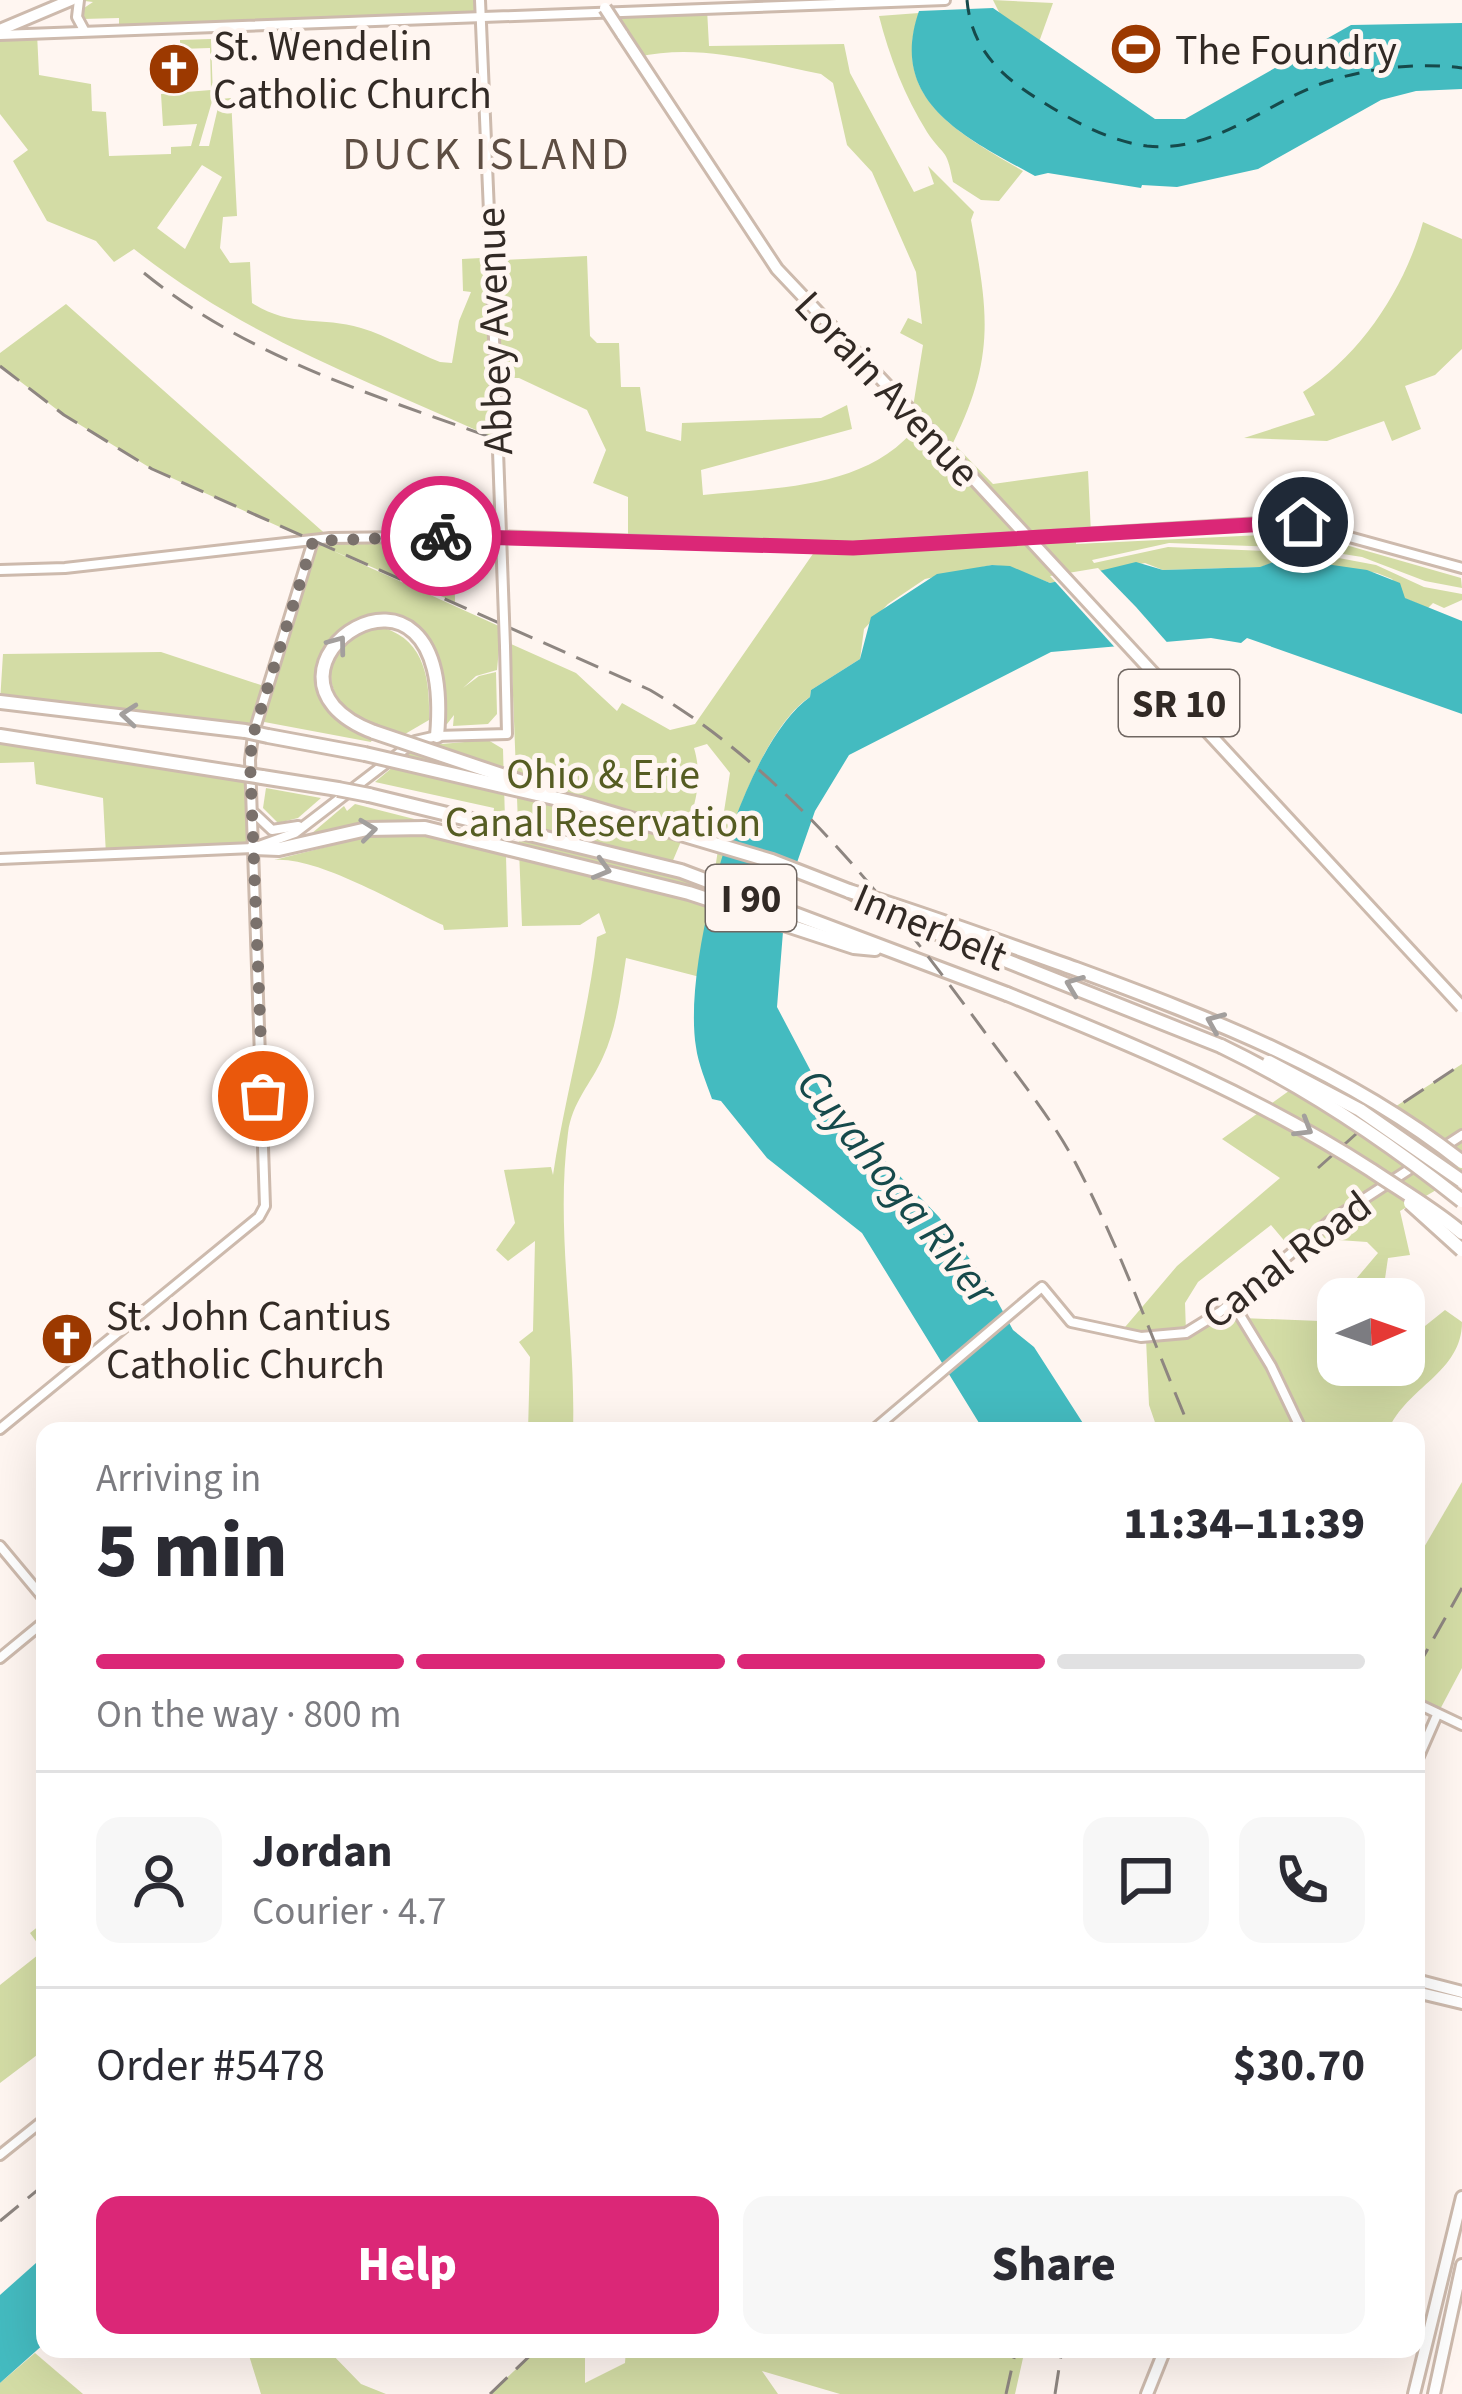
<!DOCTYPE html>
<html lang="en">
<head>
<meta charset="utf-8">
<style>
  :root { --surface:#fff; --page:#f7f7f7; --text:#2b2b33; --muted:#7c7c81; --line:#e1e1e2; --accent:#db2777 }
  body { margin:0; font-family:"Source Sans 3",sans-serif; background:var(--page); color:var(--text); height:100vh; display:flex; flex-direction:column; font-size:45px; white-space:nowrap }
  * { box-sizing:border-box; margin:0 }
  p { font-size:39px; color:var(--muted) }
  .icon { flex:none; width:66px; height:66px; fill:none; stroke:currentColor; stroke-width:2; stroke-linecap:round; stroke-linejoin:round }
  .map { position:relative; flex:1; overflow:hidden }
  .drawer { position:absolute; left:36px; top:1422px; width:1389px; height:936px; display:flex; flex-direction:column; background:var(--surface); border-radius:24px; box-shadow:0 12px 48px #0002 }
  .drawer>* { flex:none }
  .needle { width:78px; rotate:88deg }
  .controls { position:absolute; left:1317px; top:1278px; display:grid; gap:24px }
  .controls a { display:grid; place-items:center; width:108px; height:108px; border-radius:24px; background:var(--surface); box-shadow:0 12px 48px #0002; font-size:60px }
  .pin { position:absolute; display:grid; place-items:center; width:102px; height:102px; color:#fff; margin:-51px; border:6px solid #fff; border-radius:50%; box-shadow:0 3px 12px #0007 }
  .courier { position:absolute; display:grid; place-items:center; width:120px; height:120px; margin:-60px; border:9px solid #db2777; border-radius:50%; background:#fff; color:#222; box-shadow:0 3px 15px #0007 }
  .head em { font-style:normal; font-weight:800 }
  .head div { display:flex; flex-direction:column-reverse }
  .head { display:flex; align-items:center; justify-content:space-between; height:204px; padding:0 60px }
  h1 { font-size:78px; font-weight:800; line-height:90px }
  .bar { display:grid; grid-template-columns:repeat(4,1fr); gap:18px 12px; align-content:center; height:144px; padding:0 60px }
  .bar i { height:15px; border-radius:9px; background:var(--line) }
  .bar .on { background:var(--accent) }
  .bar p { grid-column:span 4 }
  .line { display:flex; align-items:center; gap:30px; padding:0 60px; border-top:3px solid var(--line) }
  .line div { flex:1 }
  .round { display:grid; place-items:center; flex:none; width:126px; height:126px; border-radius:24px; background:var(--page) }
  .cta { display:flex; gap:24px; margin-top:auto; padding:24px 60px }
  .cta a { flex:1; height:138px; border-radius:24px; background:var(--accent); color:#fff; font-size:48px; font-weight:800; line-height:138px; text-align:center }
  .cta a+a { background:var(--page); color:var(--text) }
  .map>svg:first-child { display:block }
</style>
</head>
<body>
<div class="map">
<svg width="1462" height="2394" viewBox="0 0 1462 2394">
  <rect width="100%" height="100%" fill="#fff6f1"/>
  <!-- green -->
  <g fill="#d3dca5" fill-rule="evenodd">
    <path d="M 76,0 L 480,0 L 481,18 L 119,31 L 119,18 L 83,19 L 81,10 L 93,2 Z"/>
    <path d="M 993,0 L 1053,3 L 1039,42 L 1001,16 Z"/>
    <path d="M 707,9 L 709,46 L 844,44 L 850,73 L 914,192 L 934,184 L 928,166 L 974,212 L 971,220 C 988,311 996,356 953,443 L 993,484 L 1088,471 L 1091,534 L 1076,535 L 1076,544 L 1304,533 L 1461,578 L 1462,588 L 1425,581 L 1362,557 L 1305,548 L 1169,543 L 1092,560 L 1094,563 L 1168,547 L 1312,553 L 1376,565 L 1424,587 L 1462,594 L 1462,600 L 1444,608 L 1433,603 L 1428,608 L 1404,598 L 1392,579 L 1377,573 L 1284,558 L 1261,567 L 1163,570 L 1145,563 L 1050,583 L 1010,567 L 992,565 L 925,579 L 888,604 L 864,629 L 860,659 L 811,690 L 810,697 C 752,734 700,910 700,977 L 626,958 C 621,990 617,1027 603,1057 C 591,1084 572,1102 568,1133 C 555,1232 576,1331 573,1431 L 528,1431 L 530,1357 L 519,1342 L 533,1331 L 535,1241 L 508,1261 L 496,1250 L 515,1223 L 504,1170 L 551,1167 L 553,1175 C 565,1095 588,1017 597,937 L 606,933 L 599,913 L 580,925 L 522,926 L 511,644 L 576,673 L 617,711 L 622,703 L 670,730 L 695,724 L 817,548 L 628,540 L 628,497 L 593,483 L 606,450 L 587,410 L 519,378 L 495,378 L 496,439 C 365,379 248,339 134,249 L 114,262 L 96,241 L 47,221 L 13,161 L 28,150 L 0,114 L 0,35 L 37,33 L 39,75 L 91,84 L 92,111 L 106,112 L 109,156 L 171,154 L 171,147 L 191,146 L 197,124 L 163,126 L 161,94 L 211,90 L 210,48 L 180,49 L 180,40 L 211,39 L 213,98 L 199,146 L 209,146 L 220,99 L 231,98 L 237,216 L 223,217 L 220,248 L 230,263 L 250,262 L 252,303 C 291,328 321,316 361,328 C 388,336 414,352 440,362 L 452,363 L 459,321 L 471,292 L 463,291 L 462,259 L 481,258 L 487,282 L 491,283 L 490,254 L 500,260 L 587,256 L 590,336 L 597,343 L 619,343 L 621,387 L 640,387 L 646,431 L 681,441 L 682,423 L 821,418 L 847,405 L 852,429 L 701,470 L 703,495 C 780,487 869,489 919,424 L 947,439 L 913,407 L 923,345 L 900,333 L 908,318 L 922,324 L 916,272 L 872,172 L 847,145 L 833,83 L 821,74 C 759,62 700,43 637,57 L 609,13 ZM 202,165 L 222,177 L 185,249 L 157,228 ZM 707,744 L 730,773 L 713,882 L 670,868 C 686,828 707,792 694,748 Z"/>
    <path d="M 919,13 C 889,98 961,135 1023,171 L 999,201 L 981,200 L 953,182 C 946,145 944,158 927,132 C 905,97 889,56 879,16 Z"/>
    <path d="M 1423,222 L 1462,239 L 1462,349 L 1435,375 L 1405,386 L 1421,429 L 1392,441 L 1384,421 L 1327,441 L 1244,438 L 1315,415 L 1303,392 C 1361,355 1405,288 1423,222 Z"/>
    <path d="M 66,304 L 330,538 L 454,536 L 455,602 L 331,550 L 501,627 L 497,670 L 476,676 L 463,688 L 479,676 L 496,672 L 497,714 L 488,724 L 453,726 L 454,715 L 447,724 L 437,726 L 438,695 L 416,636 L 370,620 L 328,655 L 328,695 L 374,732 L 371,742 L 259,721 L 254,733 L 0,702 L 3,654 L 161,652 L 270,688 L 313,542 L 152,469 L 64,415 L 0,366 L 0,353 Z"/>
    <path d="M 384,628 C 426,641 430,682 429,720 L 405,734 C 383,727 352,720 339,700 C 316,664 348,627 384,628 Z"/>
    <path d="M 0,736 L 250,775 L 253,848 L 106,855 L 103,798 L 36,784 L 34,762 L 0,763 Z"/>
    <path d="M 488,740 L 503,749 L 508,927 L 444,930 L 443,925 C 401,906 318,856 274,860 L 378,834 L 419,834 L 490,844 L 494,808 L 375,782 L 418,746 Z"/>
    <path d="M 266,788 L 321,798 L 298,818 L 278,823 L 263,808 Z"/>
    <path d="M 355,804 L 426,822 L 368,823 L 311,834 L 344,806 L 347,811 Z"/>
    <path d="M 1462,1064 L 1462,1175 L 1400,1211 L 1410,1255 L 1388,1258 L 1382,1299 L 1339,1299 L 1378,1253 L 1367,1242 L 1310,1238 L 1293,1251 L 1271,1225 L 1198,1282 L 1185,1303 L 1186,1332 L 1232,1302 L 1242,1318 L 1320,1321 L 1338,1300 L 1338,1365 L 1404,1365 L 1404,1327 L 1425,1326 L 1445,1310 L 1462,1322 C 1462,1373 1406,1387 1388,1431 L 1158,1431 L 1149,1405 L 1146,1339 L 1120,1333 L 1177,1266 L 1280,1178 L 1222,1139 L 1318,1070 L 1390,1110 Z"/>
    <path d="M 1462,1482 L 1462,1668 L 1437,1715 L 1416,1703 L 1416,1561 Z"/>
    <path d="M 45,1921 L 45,2049 L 0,2083 L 0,1985 L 43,1951 L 30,1933 Z"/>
    <path d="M 247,2349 L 327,2349 L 361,2384 L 386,2394 L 261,2394 Z"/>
    <path d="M 537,2349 L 585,2349 L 585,2383 L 625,2363 L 626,2349 L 1025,2349 L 1015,2394 L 840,2394 L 762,2371 L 778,2394 L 490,2394 Z"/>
    <path d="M 35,2353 L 83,2394 L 0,2394 L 0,2383 Z"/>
  </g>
  <!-- water -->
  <g fill="#44bbc0">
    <path d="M 993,8 L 1155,119 L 1185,119 L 1351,25 L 1462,23 L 1462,89 L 1416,91 L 1381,100 L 1258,169 L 1177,187 L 1142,185 L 1141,188 L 1048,173 L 1035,176 C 967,138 887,103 919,11 Z"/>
    <path d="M 1284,558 L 1367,570 L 1400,583 L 1405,598 L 1462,621 L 1462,714 L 1247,638 L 1241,643 L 1211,638 L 1051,652 L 849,755 L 815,811 L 786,894 L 777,1007 L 825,1098 L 939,1217 L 988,1284 L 1013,1330 L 1034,1347 L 1088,1431 L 984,1431 L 862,1233 L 767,1158 L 721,1101 L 712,1099 C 706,1082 698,1063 696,1047 C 682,963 740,747 810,697 L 811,690 L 860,659 L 871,617 L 937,574 L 992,565 L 1010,566 L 1050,583 L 1136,562 L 1163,570 L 1260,567 Z"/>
    <path d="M 45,2255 L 45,2343 L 0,2383 L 0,2295 Z"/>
  </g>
  <!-- pier -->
  <path fill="#fff6f1" d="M 1098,568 L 1136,607 L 1172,648 L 1120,653 L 1050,576 Z"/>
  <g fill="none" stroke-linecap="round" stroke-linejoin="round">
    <!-- ferry -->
    <path stroke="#164a4b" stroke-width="3" stroke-dasharray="15 12" stroke-linecap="butt" d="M 967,0 C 971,47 999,75 1038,99 C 1071,120 1108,141 1147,146 C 1215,153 1265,103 1326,82 C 1368,68 1418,62 1462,68"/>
    <!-- minor casing -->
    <g stroke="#cdbaad" stroke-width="14">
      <g id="minor">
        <path d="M 79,0 L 77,17 L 84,30"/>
        <path d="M 480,0 L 492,283"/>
        <path d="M 0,35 L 945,0"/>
        <path d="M 0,570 L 65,568 L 330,538 L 489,536 L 852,548 L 1291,521 L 1462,568"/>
        <path d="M 255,814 L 272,830 L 298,826"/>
        <path d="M 0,859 L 253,848 L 295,833 L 415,741 L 437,736 L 507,734 L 505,646"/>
        <path d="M 1232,1302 L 1271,1366 L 1302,1431"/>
        <path d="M 0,1429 L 259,1217 L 265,1206 L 250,760 L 253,735 L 313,541"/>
        <path d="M 872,1431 L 1042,1287 L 1071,1322 L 1141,1337 L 1186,1333 L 1220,1312 L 1330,1221 L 1462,1135"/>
        <path d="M 0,1546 L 45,1600"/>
        <path d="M 0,1658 L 45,1621"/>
        <path d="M 1416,1703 L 1462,1725"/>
        <path d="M 1416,1763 L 1437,1715"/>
        <path d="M 0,2155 L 45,2119"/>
      </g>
    </g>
    <!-- major casing -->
    <g stroke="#cdbaad" stroke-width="16">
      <g id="major">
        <path d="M 0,30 L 71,0"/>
        <path d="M 622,34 L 777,269 L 898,397"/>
        <path d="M 1416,1980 L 1462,1992"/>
        <path d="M 1416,1992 L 1462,2003"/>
        <path d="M 1147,2394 L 1165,2349"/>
        <path d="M 1414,2394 L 1462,2197"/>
        <path d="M 1434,2394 L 1462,2265"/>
      </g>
    </g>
    <!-- highway casing -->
    <g stroke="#cdbaad" stroke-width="18">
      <g id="highway">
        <path d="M 0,702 L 245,731"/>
        <path d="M 374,732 C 222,674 457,511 437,736"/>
        <path d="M 0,736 L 237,773"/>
        <path d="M 268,736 L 365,754"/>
        <path d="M 262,777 L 338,789"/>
        <path d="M 369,795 L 681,871 L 1007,994"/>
        <path d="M 580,804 L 772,861 L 849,891 L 914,924 L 1221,1046"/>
        <path d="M 253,848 L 279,849 L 367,829 L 425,828 L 689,893 L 854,947 L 875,949"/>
      </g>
    </g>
    <!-- minor -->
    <use href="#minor" stroke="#fff" stroke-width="8"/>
    <!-- major -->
    <use href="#major" stroke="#fff" stroke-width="10"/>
    <!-- highway -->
    <use href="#highway" stroke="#fff" stroke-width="12"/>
    <!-- rail -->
    <g stroke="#8e8681" stroke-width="3" stroke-dasharray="24 12" stroke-linecap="butt">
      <path d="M 144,273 C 247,357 373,395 496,439"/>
      <path d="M 0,366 L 64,415 L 152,469 L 650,690 C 787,771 888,901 981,1027 C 1013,1071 1049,1114 1075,1162 C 1120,1247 1153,1342 1191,1431"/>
      <path d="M 1318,1168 L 1356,1134 L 1462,1064"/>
      <path d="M 1416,1670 L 1462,1588"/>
      <path d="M 0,2221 L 45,2184"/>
      <path d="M 490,2394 L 537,2349"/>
      <path d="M 1006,2394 L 1016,2349"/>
      <path d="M 1055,2394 L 1062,2349"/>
    </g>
    <!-- minor-bridge casing -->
    <g stroke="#cdbaad" stroke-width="14" stroke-linecap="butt">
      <path id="minor-bridge" d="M 492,283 L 505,646"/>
    </g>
    <!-- major-bridge casing -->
    <g stroke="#cdbaad" stroke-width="16" stroke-linecap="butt">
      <g id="major-bridge">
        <path d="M 605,8 L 622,34"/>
        <path d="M 898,397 L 1462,1007"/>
      </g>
    </g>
    <!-- highway-bridge casing -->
    <g stroke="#cdbaad" stroke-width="18" stroke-linecap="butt">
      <g id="highway-bridge">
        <path d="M 245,731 L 268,736"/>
        <path d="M 374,732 L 528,784"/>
        <path d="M 365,754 L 580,804"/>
        <path d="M 237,773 L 262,777"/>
        <path d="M 338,789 L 369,795"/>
        <path d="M 849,891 C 925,914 1000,942 1076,969 C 1212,1019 1347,1071 1462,1162"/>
        <path d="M 1007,994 C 1134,1045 1256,1096 1371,1170 C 1402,1191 1434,1209 1462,1233"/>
        <path d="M 1221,1046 C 1308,1088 1387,1141 1462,1201"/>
        <path d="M 1269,1062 L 1360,1110 L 1462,1181"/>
        <path d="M 1410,1203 L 1462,1250"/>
      </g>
    </g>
    <!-- minor-bridge -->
    <use href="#minor-bridge" stroke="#fff" stroke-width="8"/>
    <!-- major-bridge -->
    <use href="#major-bridge" stroke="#fff" stroke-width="10"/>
    <!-- highway-bridge -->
    <use href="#highway-bridge" stroke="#fff" stroke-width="12"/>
  </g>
  <!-- one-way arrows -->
  <defs><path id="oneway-chevron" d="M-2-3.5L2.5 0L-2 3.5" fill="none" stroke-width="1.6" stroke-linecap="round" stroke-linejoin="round" transform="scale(3)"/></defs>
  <g stroke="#a39f9d">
    <use href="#oneway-chevron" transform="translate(338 644) rotate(-53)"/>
    <use href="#oneway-chevron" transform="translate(129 715) rotate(-175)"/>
    <use href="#oneway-chevron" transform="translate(368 830) rotate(-7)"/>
    <use href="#oneway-chevron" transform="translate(602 869) rotate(16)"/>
    <use href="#oneway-chevron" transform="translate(1074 985) rotate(-159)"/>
    <use href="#oneway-chevron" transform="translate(1215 1022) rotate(-157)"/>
    <use href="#oneway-chevron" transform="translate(1304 1128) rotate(31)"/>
  </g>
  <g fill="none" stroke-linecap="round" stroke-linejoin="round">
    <!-- done -->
    <path stroke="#7a716c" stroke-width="12" stroke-dasharray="0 21.6" d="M 263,1096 L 250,760 L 253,735 L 313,541 L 441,536"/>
    <!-- route -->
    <path stroke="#db2777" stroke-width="15" d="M 441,536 L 853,548 L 1303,522"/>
  </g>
  <!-- icons -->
  <defs>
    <g id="stadium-disc" transform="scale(2.7)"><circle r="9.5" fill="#9c3900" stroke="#fff6f1"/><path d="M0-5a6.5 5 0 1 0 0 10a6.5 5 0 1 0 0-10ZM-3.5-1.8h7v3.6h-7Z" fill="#fff"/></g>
    <g id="church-disc" transform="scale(2.7)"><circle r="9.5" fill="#9c3900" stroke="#fff6f1"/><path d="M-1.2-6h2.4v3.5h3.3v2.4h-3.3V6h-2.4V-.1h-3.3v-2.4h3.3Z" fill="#fff"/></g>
  </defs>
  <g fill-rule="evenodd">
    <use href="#stadium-disc" x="1136" y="49"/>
    <use href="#church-disc" x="174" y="69"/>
    <use href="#church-disc" x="67" y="1339"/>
  </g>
  <g text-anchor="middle" stroke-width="10" stroke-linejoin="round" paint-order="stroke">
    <!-- shield labels -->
    <g fill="#fff6f1" stroke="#706762" stroke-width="3">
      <rect x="1119" y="670" width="120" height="66" rx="9"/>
      <rect x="706" y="865" width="90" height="66" rx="9"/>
    </g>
    <g font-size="39" font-weight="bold" fill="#322a25">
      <text x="1179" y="717">SR 10</text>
      <text x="751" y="912">I 90</text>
    </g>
    <!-- poi labels -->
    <g font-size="42" fill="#322a25" stroke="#fff6f1" text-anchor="start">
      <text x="213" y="60">St. Wendelin<tspan x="213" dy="48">Catholic Church</tspan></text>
      <text x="1175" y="64">The Foundry</text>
      <text x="106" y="1330">St. John Cantius<tspan x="106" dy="48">Catholic Church</tspan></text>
    </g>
    <!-- street labels -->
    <g font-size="42" fill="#322a25" stroke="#fff6f1">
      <text transform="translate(493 331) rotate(-92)" y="15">Abbey Avenue</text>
      <text transform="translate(888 388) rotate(47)" y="15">Lorain Avenue</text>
      <text transform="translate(931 926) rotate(23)" y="15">Innerbelt</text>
      <text transform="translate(1286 1259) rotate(-37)" y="15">Canal Road</text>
    </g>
    <!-- park labels -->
    <g font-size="42" fill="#555c22" stroke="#fff6f1">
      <text x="603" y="788">Ohio &amp; Erie<tspan x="603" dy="48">Canal Reservation</tspan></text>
    </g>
    <!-- neighbourhood labels -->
    <g font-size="45" letter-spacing="3" fill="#5e4e43" stroke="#fff6f1">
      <text x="487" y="169">DUCK ISLAND</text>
    </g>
    <!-- water labels -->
    <g font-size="45" font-style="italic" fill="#164a4b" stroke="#fff6f1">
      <text transform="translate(898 1186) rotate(51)" y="16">Cuyahoga River</text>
    </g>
  </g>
</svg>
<div class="controls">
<a><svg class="needle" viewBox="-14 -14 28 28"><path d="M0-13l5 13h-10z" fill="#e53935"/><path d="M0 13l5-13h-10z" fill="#7c7c81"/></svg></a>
</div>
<div class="pin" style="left:263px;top:1096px;background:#ea580c"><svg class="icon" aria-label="bag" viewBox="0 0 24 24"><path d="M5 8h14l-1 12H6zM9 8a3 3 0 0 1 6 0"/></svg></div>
<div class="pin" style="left:1303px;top:522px;background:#1f2937"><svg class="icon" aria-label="home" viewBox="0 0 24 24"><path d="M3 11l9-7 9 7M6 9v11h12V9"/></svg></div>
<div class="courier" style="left:441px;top:536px"><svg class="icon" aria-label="bike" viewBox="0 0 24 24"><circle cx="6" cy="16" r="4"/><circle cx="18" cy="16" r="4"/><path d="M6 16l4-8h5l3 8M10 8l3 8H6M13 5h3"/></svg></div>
<section class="drawer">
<div class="head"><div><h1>5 min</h1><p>Arriving in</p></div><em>11:34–11:39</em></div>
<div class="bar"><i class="on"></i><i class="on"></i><i class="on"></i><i></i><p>On the way · 800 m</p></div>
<div class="line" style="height:216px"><a class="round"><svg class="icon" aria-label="person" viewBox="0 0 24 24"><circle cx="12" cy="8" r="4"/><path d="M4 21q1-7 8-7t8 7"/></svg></a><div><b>Jordan</b><p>Courier · 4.7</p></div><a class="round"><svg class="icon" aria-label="chat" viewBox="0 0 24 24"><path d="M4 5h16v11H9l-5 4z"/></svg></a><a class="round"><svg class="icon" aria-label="phone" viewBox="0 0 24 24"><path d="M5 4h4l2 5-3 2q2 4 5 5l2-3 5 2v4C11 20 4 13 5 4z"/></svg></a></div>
<div class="line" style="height:156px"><div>Order #5478</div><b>$30.70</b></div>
<div class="cta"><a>Help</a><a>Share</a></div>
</section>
</div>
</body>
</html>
